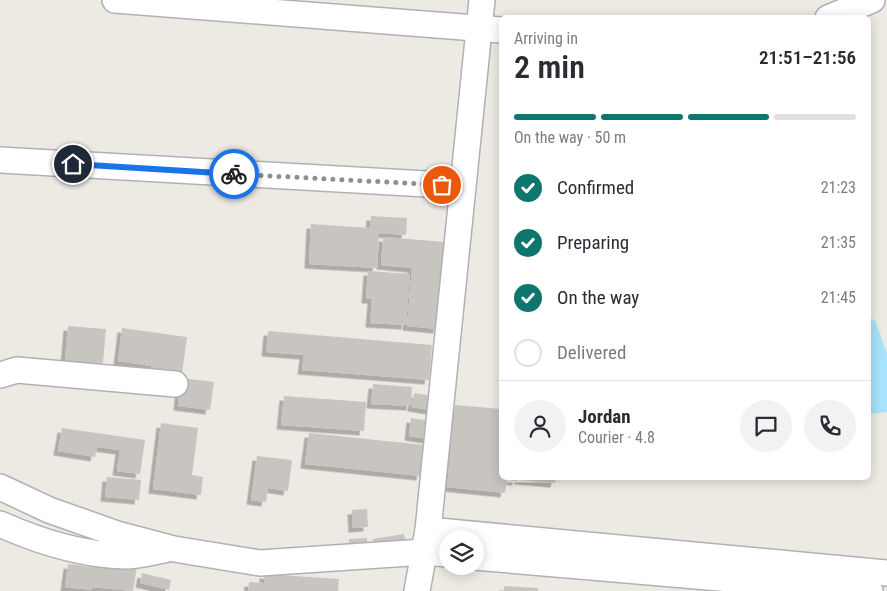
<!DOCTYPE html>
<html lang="en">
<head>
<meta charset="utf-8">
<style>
  :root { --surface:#fff; --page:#f2f2f3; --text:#2b2b33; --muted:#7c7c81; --line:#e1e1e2; --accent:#0f766e }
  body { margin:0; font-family:"Roboto Condensed",sans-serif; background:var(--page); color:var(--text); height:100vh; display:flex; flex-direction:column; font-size:19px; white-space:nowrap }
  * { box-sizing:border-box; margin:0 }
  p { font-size:16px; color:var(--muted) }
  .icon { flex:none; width:28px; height:28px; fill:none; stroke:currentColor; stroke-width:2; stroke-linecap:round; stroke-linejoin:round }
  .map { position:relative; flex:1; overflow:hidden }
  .sheet { position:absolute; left:499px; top:15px; width:372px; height:465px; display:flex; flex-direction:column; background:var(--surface); border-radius:8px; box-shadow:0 2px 12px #0003 }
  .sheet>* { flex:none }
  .fabs { position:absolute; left:439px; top:530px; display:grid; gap:10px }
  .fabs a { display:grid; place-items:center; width:45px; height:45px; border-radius:50%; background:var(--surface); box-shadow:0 2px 12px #0003; font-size:25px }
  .pin { position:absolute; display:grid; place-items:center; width:42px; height:42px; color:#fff; margin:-21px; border:2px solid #fff; border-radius:50%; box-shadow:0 1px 5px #0007 }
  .courier { position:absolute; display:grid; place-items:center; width:50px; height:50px; margin:-25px; border:4px solid #1a73e8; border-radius:50%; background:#fff; color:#222; box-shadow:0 1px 6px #0007 }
  .headline em { font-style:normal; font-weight:600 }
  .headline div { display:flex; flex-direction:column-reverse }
  .headline { display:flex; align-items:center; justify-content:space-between; height:85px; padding:0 15px }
  h1 { font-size:32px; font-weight:600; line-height:38px }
  .bar { display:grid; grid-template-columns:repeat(4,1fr); gap:8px 5px; align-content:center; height:60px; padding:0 15px }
  .bar i { height:6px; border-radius:4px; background:var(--line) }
  .bar .current { background:var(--accent) }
  .bar p { grid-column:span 4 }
  .line { display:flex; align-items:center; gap:12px; padding:0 15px; border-top:1px solid var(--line) }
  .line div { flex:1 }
  .round { display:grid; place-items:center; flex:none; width:52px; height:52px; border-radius:26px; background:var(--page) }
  ol { padding:0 15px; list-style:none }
  li { display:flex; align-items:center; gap:15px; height:55px }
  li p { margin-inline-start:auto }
  li .icon { padding:5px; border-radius:50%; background:var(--accent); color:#fff; stroke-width:4 }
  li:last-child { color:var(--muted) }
  li i { width:28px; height:28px; border:2px solid var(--line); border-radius:50% }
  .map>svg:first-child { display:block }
</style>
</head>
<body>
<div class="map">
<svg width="887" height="591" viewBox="0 0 887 591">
  <defs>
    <filter id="shadow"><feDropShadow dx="-4.5" dy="4.5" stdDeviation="0" flood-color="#0004"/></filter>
  </defs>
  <rect width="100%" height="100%" fill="#ede9e3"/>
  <!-- water -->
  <path fill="#a7e3fa" d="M 869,318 L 875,320 L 887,354 L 887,412 L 869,414 Z"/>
  <!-- building -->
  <g fill="#c8c4c0" filter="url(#shadow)">
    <path d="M 371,216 L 407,218 L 406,235 L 379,233 L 377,268 L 309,264 L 311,224 L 370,228 Z"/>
    <path d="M 383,237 L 445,242 L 438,329 L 407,326 L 412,268 L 381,265 Z"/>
    <path d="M 368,271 L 410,274 L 406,325 L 370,323 L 372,299 L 366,299 Z"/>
    <path d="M 68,326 L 106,329 L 103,363 L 65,360 Z"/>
    <path d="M 122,328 L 187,337 L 182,374 L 151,370 L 152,366 L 118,361 Z"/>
    <path d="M 268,331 L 432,345 L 429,380 L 302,370 L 304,355 L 266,352 Z"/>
    <path d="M 181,378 L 214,382 L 210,410 L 178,406 Z"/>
    <path d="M 373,384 L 412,387 L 411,406 L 371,404 Z"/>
    <path d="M 414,393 L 433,396 L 431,410 L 412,407 Z"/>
    <path d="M 284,396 L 366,402 L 364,431 L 281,425 Z"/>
    <path d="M 455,405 L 501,409 L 501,478 L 517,478 L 517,481 L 507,480 L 505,493 L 447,487 Z"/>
    <path d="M 411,418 L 431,421 L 428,439 L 409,436 Z"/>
    <path d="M 161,423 L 198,428 L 192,475 L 203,477 L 201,495 L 153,489 Z"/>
    <path d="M 62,428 L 145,440 L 140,474 L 117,471 L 120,450 L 97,447 L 95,457 L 58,451 Z"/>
    <path d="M 309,433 L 424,445 L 421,476 L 305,464 Z"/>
    <path d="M 257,456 L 292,460 L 288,491 L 268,488 L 266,502 L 251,500 Z"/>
    <path d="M 107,477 L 141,480 L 139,500 L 105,497 Z"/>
    <path d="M 519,478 L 556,478 L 555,483 L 519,480 Z"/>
    <path d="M 367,509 L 368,527 L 353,528 L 352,510 Z"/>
    <path d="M 404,534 L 407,547 L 375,552 L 373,539 Z"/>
    <path d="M 367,538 L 367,555 L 350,555 L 349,539 Z"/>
    <path d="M 94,554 L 138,560 L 133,591 L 92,587 L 92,590 L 65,587 L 68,564 L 92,567 Z"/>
    <path d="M 142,573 L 171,580 L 169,590 L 140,583 Z"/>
    <path d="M 264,574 L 339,579 L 338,591 L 248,591 L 249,582 L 264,583 Z"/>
    <path d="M 504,586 L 538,588 L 538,591 L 504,591 Z"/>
  </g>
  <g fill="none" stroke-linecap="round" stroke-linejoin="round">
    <!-- minor casing -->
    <g stroke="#afb2b5" stroke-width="28">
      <g id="minor">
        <path d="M 115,0 L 501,30"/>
        <path d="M 828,18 L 872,0"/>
        <path d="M 0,160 L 462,186"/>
        <path d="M 0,375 L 17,370 L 175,384"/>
        <path d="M 0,487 L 49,510 L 117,534 L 174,549 L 260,563 L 424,552 L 448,554"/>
        <path d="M 0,524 C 40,542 82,555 126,556 C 138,556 152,552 164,550"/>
        <path d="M 428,530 L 887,573"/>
        <path d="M 475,557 L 870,591"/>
        <path d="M 417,591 L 428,530 L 482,0"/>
      </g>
    </g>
    <!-- minor -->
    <use href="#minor" stroke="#fff" stroke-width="25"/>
  </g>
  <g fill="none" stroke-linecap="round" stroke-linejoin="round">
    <!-- done -->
    <path stroke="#8e9090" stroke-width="5" stroke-dasharray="0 9" d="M 234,174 L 442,185"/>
    <!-- route -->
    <path stroke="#1a73e8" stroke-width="6" d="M 73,164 L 234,174"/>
  </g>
</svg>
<div class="fabs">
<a><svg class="icon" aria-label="layers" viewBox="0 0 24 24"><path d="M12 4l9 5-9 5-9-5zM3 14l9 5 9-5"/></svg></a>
</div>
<div class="pin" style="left:442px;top:185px;background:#ea580c"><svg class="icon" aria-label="bag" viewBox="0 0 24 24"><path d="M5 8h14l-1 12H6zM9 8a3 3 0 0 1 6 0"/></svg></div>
<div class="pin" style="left:73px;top:164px;background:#1f2937"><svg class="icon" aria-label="home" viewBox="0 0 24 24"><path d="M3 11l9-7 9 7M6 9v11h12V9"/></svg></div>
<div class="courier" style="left:234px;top:174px"><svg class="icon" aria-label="bike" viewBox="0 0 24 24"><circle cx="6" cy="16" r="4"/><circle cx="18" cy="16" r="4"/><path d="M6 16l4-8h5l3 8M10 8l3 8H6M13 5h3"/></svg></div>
<section class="sheet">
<div class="headline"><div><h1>2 min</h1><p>Arriving in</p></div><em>21:51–21:56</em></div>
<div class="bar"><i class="current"></i><i class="current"></i><i class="current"></i><i></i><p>On the way · 50 m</p></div>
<ol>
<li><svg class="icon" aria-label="check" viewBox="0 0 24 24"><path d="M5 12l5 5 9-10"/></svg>Confirmed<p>21:23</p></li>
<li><svg class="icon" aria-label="check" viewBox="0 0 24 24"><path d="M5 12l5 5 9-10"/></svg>Preparing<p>21:35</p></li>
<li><svg class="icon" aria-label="check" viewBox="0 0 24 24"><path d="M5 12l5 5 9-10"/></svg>On the way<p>21:45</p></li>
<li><i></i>Delivered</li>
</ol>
<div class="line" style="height:90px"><a class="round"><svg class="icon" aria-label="person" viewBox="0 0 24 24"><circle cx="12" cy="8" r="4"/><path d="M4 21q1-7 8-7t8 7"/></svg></a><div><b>Jordan</b><p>Courier · 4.8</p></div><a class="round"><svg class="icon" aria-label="chat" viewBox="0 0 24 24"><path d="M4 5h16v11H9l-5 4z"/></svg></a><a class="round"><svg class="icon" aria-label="phone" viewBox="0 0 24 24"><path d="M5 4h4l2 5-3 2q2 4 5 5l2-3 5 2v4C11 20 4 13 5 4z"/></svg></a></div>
</section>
</div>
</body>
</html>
